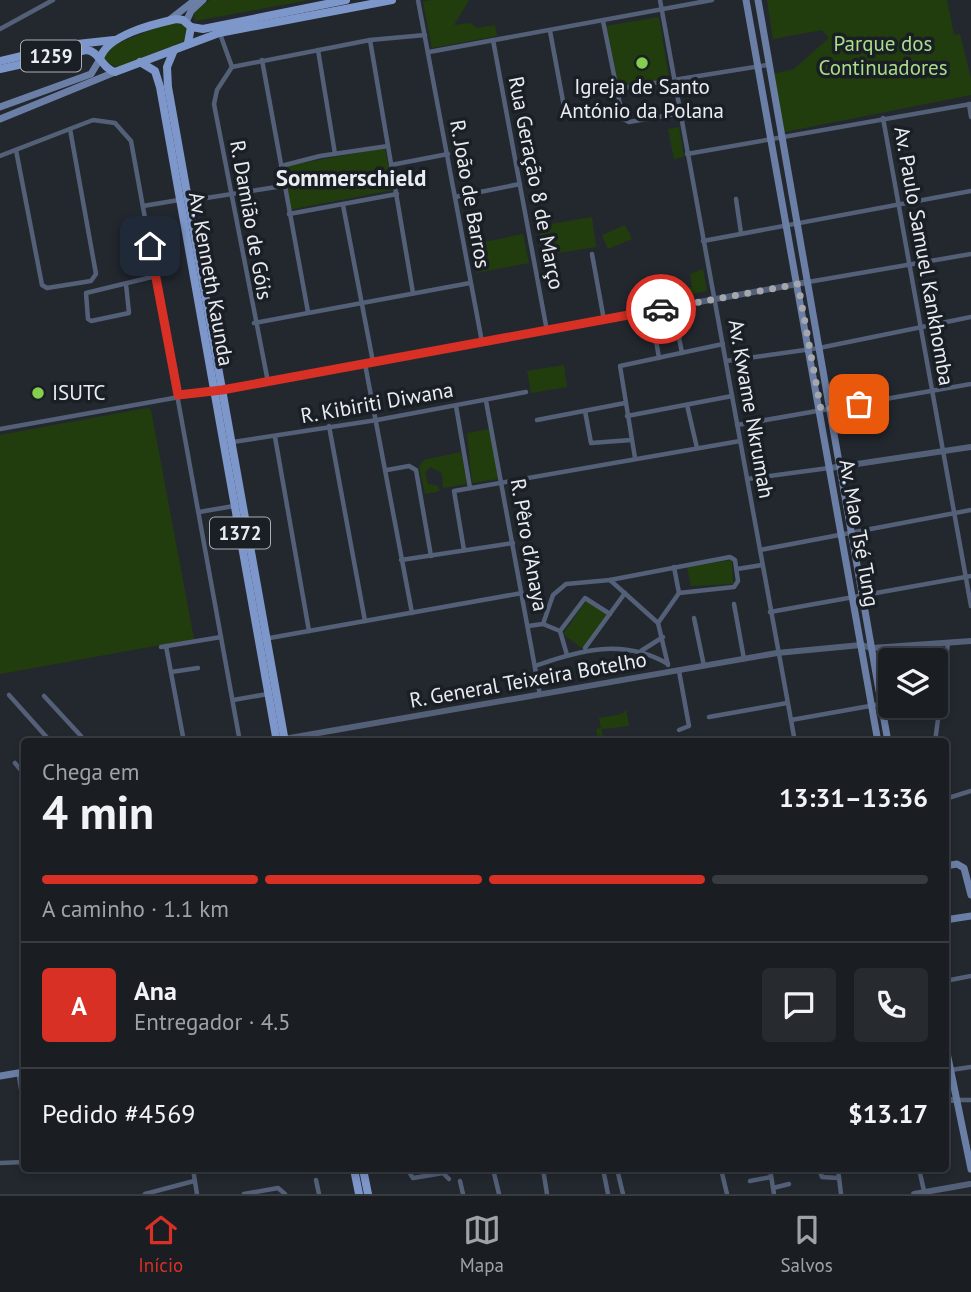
<!DOCTYPE html>
<html lang="pt">
<head>
<meta charset="utf-8">
<style>
  :root { --surface:#1a1e23; --page:#272b30; --text:#f1f3f6; --muted:#9fa2a6; --line:#383c41; --accent:#d93025 }
  body { margin:0; font-family:"PT Sans",sans-serif; background:var(--page); color:var(--text); height:100vh; display:flex; flex-direction:column; font-size:26px; white-space:nowrap }
  * { box-sizing:border-box; margin:0 }
  p { font-size:23px; color:var(--muted) }
  .icon { flex:none; width:38px; height:38px; fill:none; stroke:currentColor; stroke-width:2; stroke-linecap:round; stroke-linejoin:round }
  .map { position:relative; flex:1; overflow:hidden }
  .details { position:absolute; left:21px; top:738px; width:928px; height:434px; display:flex; flex-direction:column; background:var(--surface); border-radius:7px; box-shadow:0 4px 10px #0003,0 0 0 2px var(--line) }
  .details>* { flex:none }
  .tools { position:absolute; left:878px; top:648px; display:grid; gap:14px }
  .tools a { display:grid; place-items:center; width:70px; height:70px; border-radius:7px; background:var(--surface); box-shadow:0 4px 10px #0003,0 0 0 2px var(--line); font-size:35px }
  .pin { position:absolute; display:grid; place-items:center; width:60px; height:60px; color:#fff; margin:-30px; border-radius:14px; box-shadow:0 4px 10px #0006 }
  .courier { position:absolute; display:grid; place-items:center; width:70px; height:70px; margin:-35px; border:5px solid #d93025; border-radius:50%; background:#fff; color:#222; box-shadow:0 2px 9px #0007 }
  .headline em { font-style:normal; font-weight:700 }
  .headline div { display:flex; flex-direction:column-reverse }
  .headline { display:flex; align-items:center; justify-content:space-between; height:119px; padding:0 21px }
  h1 { font-size:46px; font-weight:700; line-height:52px }
  .bar { display:grid; grid-template-columns:repeat(4,1fr); gap:10px 7px; align-content:center; height:84px; padding:0 21px }
  .bar i { height:9px; border-radius:5px; background:var(--line) }
  .bar .on { background:var(--accent) }
  .bar p { grid-column:span 4 }
  .line { display:flex; align-items:center; gap:18px; padding:0 21px; border-top:2px solid var(--line) }
  .line div { flex:1 }
  .round { display:grid; place-items:center; flex:none; width:74px; height:74px; border-radius:7px; background:var(--page) }
  .tab-bar { display:flex; justify-content:space-around; align-items:center; height:98px; border-top:2px solid var(--line); background:var(--surface); font-size:19px; color:var(--muted) }
  .tab-bar a { display:grid; justify-items:center; gap:4px }
  .tab-bar .on { color:var(--accent) }
  .map>svg:first-child { display:block }
</style>
</head>
<body>
<div class="map">
<svg width="971" height="1194" viewBox="0 0 971 1194">
  <rect width="100%" height="100%" fill="#23282f"/>
  <!-- green -->
  <g fill="#223d0d">
    <path d="M 210,0 L 309,0 L 195,21 L 194,12 Z"/>
    <path d="M 431,0 L 469,0 L 454,25 L 470,23 L 477,28 L 495,25 L 497,36 L 432,48 L 423,2 Z"/>
    <path d="M 767,0 L 947,0 L 954,35 L 960,34 L 971,79 L 971,95 L 784,132 L 772,74 L 794,69 L 829,38 L 822,30 L 773,39 Z"/>
    <path d="M 659,17 L 669,78 L 619,87 L 606,26 Z"/>
    <path d="M 172,22 L 188,25 L 185,41 L 118,67 L 105,62 L 104,54 L 110,46 Z"/>
    <path d="M 679,127 L 684,157 L 674,159 L 668,129 Z"/>
    <path d="M 385,148 L 393,190 L 288,210 L 280,167 Z"/>
    <path d="M 592,217 L 596,247 L 543,255 L 538,226 Z"/>
    <path d="M 625,225 L 632,239 L 608,249 L 602,235 Z"/>
    <path d="M 523,234 L 529,263 L 476,273 L 470,245 Z"/>
    <path d="M 703,269 L 707,291 L 676,297 L 675,287 L 692,287 L 690,274 Z"/>
    <path d="M 564,365 L 567,387 L 531,393 L 527,371 Z"/>
    <path d="M 147,408 L 151,410 L 194,639 L 0,674 L 0,435 Z"/>
    <path d="M 490,429 L 498,479 L 472,483 L 467,433 Z"/>
    <path d="M 461,452 L 467,484 L 443,488 L 442,473 L 430,467 L 425,473 L 428,484 L 438,486 L 440,491 L 425,494 L 419,467 L 424,460 Z"/>
    <path d="M 732,560 L 733,584 L 691,586 L 687,567 Z"/>
    <path d="M 587,600 L 607,614 L 583,649 L 563,634 Z"/>
    <path d="M 626,710 L 629,726 L 602,729 L 603,740 L 598,741 L 596,729 L 601,728 L 599,718 L 622,714 Z"/>
  </g>
  <g fill="none" stroke-linecap="round" stroke-linejoin="round">
    <!-- minor -->
    <g stroke="#536078" stroke-width="4.5">
      <path d="M 418,0 L 482,342"/>
      <path d="M 660,0 L 795,742"/>
      <path d="M 603,21 L 623,119 L 629,122 L 681,113"/>
      <path d="M 0,29 L 53,0"/>
      <path d="M 219,31 L 232,67"/>
      <path d="M 550,31 L 565,112"/>
      <path d="M 370,40 L 413,293"/>
      <path d="M 493,40 L 547,331"/>
      <path d="M 318,50 L 335,154"/>
      <path d="M 429,52 L 712,0"/>
      <path d="M 262,60 L 308,312"/>
      <path d="M 232,67 L 217,90 L 214,104 L 268,382"/>
      <path d="M 232,67 L 370,40 L 425,35"/>
      <path d="M 617,89 L 767,65"/>
      <path d="M 969,104 L 971,117"/>
      <path d="M 883,118 L 971,606"/>
      <path d="M 16,150 L 42,285 L 47,288 L 91,281 L 96,274 L 70,129"/>
      <path d="M 687,154 L 971,104"/>
      <path d="M 0,156 L 93,120 L 115,123 L 131,141 L 240,742"/>
      <path d="M 391,165 L 448,154"/>
      <path d="M 281,166 L 320,156 L 388,146"/>
      <path d="M 455,197 L 520,184"/>
      <path d="M 736,199 L 741,233"/>
      <path d="M 187,201 L 283,186"/>
      <path d="M 343,205 L 373,362"/>
      <path d="M 143,206 L 179,200"/>
      <path d="M 289,214 L 397,194"/>
      <path d="M 703,241 L 971,191"/>
      <path d="M 592,254 L 604,320"/>
      <path d="M 808,282 L 971,254"/>
      <path d="M 126,284 L 129,313 L 91,321 L 88,319 L 86,293 L 156,276"/>
      <path d="M 673,307 L 682,353"/>
      <path d="M 651,311 L 659,358"/>
      <path d="M 254,323 L 470,283"/>
      <path d="M 726,361 L 819,348 L 971,317"/>
      <path d="M 365,364 L 412,613"/>
      <path d="M 486,401 L 540,695"/>
      <path d="M 687,405 L 697,448"/>
      <path d="M 456,406 L 470,488"/>
      <path d="M 585,411 L 591,443 L 631,440"/>
      <path d="M 627,416 L 732,396"/>
      <path d="M 537,420 L 625,403"/>
      <path d="M 737,425 L 971,384"/>
      <path d="M 329,426 L 365,621"/>
      <path d="M 0,429 L 213,391"/>
      <path d="M 275,437 L 309,631"/>
      <path d="M 233,442 L 377,420 L 526,392"/>
      <path d="M 635,458 L 620,366 L 723,344"/>
      <path d="M 387,470 L 409,466 L 416,470 L 431,556"/>
      <path d="M 747,479 L 829,468"/>
      <path d="M 199,512 L 234,506"/>
      <path d="M 464,550 L 454,491 L 740,441"/>
      <path d="M 760,550 L 971,510"/>
      <path d="M 401,560 L 513,543"/>
      <path d="M 674,567 L 679,593"/>
      <path d="M 737,569 L 762,565"/>
      <path d="M 610,580 L 658,623"/>
      <path d="M 734,604 L 744,659"/>
      <path d="M 770,612 L 971,576"/>
      <path d="M 694,618 L 704,666"/>
      <path d="M 543,624 L 560,631 L 567,655"/>
      <path d="M 528,626 L 543,624 L 553,595 L 566,584 L 610,580 L 730,557 L 735,560 L 738,581 L 734,587 L 679,593"/>
      <path d="M 560,631 L 585,598 L 610,614"/>
      <path d="M 264,639 L 522,593"/>
      <path d="M 166,646 L 184,742"/>
      <path d="M 161,647 L 221,637"/>
      <path d="M 585,648 L 625,593"/>
      <path d="M 641,651 L 663,637"/>
      <path d="M 668,665 L 658,623 L 679,593"/>
      <path d="M 535,666 C 580,650 623,638 668,664"/>
      <path d="M 679,671 L 689,726 L 679,730"/>
      <path d="M 171,672 L 198,668"/>
      <path d="M 9,695 L 51,742"/>
      <path d="M 44,696 L 81,736 L 82,742"/>
      <path d="M 233,700 L 268,694"/>
      <path d="M 709,717 L 787,703"/>
      <path d="M 791,720 L 881,704"/>
      <path d="M 935,742 L 948,643"/>
      <path d="M 15,763 L 24,774"/>
      <path d="M 945,799 L 971,791"/>
      <path d="M 945,981 L 971,976"/>
      <path d="M 951,1070 L 971,1067"/>
      <path d="M 19,1077 L 24,1106"/>
      <path d="M 954,1100 L 971,1100"/>
      <path d="M 0,1163 L 24,1162"/>
      <path d="M 193,1169 L 197,1194"/>
      <path d="M 407,1169 L 413,1178 L 443,1173 L 449,1179"/>
      <path d="M 493,1169 L 499,1194"/>
      <path d="M 543,1169 L 547,1194"/>
      <path d="M 603,1169 L 608,1194"/>
      <path d="M 617,1169 L 623,1194"/>
      <path d="M 721,1169 L 727,1194"/>
      <path d="M 770,1169 L 774,1194"/>
      <path d="M 819,1169 L 822,1177 L 839,1178"/>
      <path d="M 838,1169 L 841,1194"/>
      <path d="M 919,1169 L 924,1191"/>
      <path d="M 316,1180 L 319,1194"/>
      <path d="M 460,1181 L 463,1194"/>
      <path d="M 750,1181 L 771,1177"/>
      <path d="M 773,1188 L 789,1184"/>
      <path d="M 145,1194 L 194,1181"/>
      <path d="M 244,1194 L 278,1188 L 285,1194"/>
    </g>
    <!-- tertiary -->
    <g stroke="#536078" stroke-width="6">
      <path d="M 220,390 L 808,282"/>
      <path d="M 830,468 L 971,447"/>
      <path d="M 284,739 L 777,653 L 861,645 L 872,648 L 971,641"/>
      <path d="M 945,1100 L 954,1100"/>
      <path d="M 914,1194 L 970,1184"/>
    </g>
    <!-- secondary -->
    <g stroke="#6b7fa6" stroke-width="7">
      <path d="M 746,0 L 878,742"/>
      <path d="M 758,0 L 888,742"/>
      <path d="M 168,21 L 195,0"/>
      <path d="M 186,22 L 191,11 L 203,0"/>
      <path d="M 0,107 L 91,74 L 100,59"/>
      <path d="M 0,119 L 115,72"/>
      <path d="M 945,866 L 957,864 L 964,868 L 971,895"/>
      <path d="M 945,920 L 971,916"/>
      <path d="M 945,1043 L 971,1169"/>
      <path d="M 0,1076 L 24,1072"/>
    </g>
    <!-- primary -->
    <g stroke="#7e97ca" stroke-width="8">
      <path d="M 191,27 L 203,29 L 346,0"/>
      <path d="M 174,50 L 167,67 L 168,87 L 285,742"/>
      <path d="M 100,59 C 106,35 154,24 176,19 L 183,20 L 191,27 L 188,43"/>
      <path d="M 0,61 L 68,45 L 114,40"/>
      <path d="M 140,62 L 155,71 L 160,87 L 277,742"/>
      <path d="M 0,69 L 86,50 C 100,51 101,68 115,72 L 219,33 L 392,0"/>
      <path d="M 354,1169 L 359,1194"/>
      <path d="M 363,1169 L 368,1194"/>
    </g>
  </g>
  <g fill="none" stroke-linecap="round" stroke-linejoin="round">
    <!-- done -->
    <path stroke="#a4a7ad" stroke-width="7" stroke-dasharray="0 12.6" d="M 661,309 L 798,284 L 821,410 L 859,404"/>
    <!-- route -->
    <path stroke="#d93025" stroke-width="9" d="M 150,246 L 178,395 L 222,390 L 661,309"/>
  </g>
  <!-- markers -->
  <g fill="#84cf4d" stroke="#1a1e25" stroke-width="2.5">
    <circle cx="642" cy="63" r="7"/>
    <circle cx="38" cy="393" r="7"/>
  </g>
  <g text-anchor="middle" stroke-width="7" stroke-linejoin="round" paint-order="stroke">
    <!-- shield labels -->
    <g fill="#1a1e25" stroke="#abaeb4" stroke-width="2">
      <rect x="21" y="40.5" width="60" height="31" rx="5"/>
      <rect x="210" y="517.5" width="60" height="31" rx="5"/>
    </g>
    <g font-size="19" font-weight="bold" fill="#e9ecf1">
      <text x="51" y="63">1259</text>
      <text x="240" y="540">1372</text>
    </g>
    <!-- park labels -->
    <g font-size="21" fill="#a9dd89" stroke="#1a1e25">
      <text x="883" y="51">Parque dos<tspan x="883" dy="24">Continuadores</tspan></text>
    </g>
    <!-- poi labels -->
    <g font-size="21" fill="#e9ecf1" stroke="#1a1e25">
      <text x="642" y="94">Igreja de Santo<tspan x="642" dy="24">António da Polana</tspan></text>
      <text x="52" y="400" text-anchor="start">ISUTC</text>
    </g>
    <!-- street labels -->
    <g font-size="21" fill="#e9ecf1" stroke="#1a1e25">
      <text transform="translate(536 183) rotate(79)" y="7">Rua Geração 8 de Março</text>
      <text transform="translate(470 194) rotate(80)" y="7">R. João de Barros</text>
      <text transform="translate(251 220) rotate(80)" y="7">R. Damião de Góis</text>
      <text transform="translate(924 256) rotate(80)" y="7">Av. Paulo Samuel Kankhomba</text>
      <text transform="translate(211 279) rotate(80)" y="7">Av. Kenneth Kaunda</text>
      <text transform="translate(377 403) rotate(-10)" y="7">R. Kibiriti Diwana</text>
      <text transform="translate(751 409) rotate(80)" y="7">Av. Kwame Nkrumah</text>
      <text transform="translate(859 533) rotate(80)" y="7">Av. Mao Tsé Tung</text>
      <text transform="translate(529 545) rotate(80)" y="7">R. Pêro d'Anaya</text>
      <text transform="translate(528 680) rotate(-10)" y="7">R. General Teixeira Botelho</text>
    </g>
    <!-- neighbourhood labels -->
    <g font-size="23" font-weight="bold" fill="#e9ecf1" stroke="#1a1e25">
      <text x="351" y="186">Sommerschield</text>
    </g>
  </g>
</svg>
<div class="tools">
<a><svg class="icon" aria-label="layers" viewBox="0 0 24 24"><path d="M12 4l9 5-9 5-9-5zM3 14l9 5 9-5"/></svg></a>
</div>
<div class="pin" style="left:859px;top:404px;background:#ea580c"><svg class="icon" aria-label="bag" viewBox="0 0 24 24"><path d="M5 8h14l-1 12H6zM9 8a3 3 0 0 1 6 0"/></svg></div>
<div class="pin" style="left:150px;top:246px;background:#1f2937"><svg class="icon" aria-label="home" viewBox="0 0 24 24"><path d="M3 11l9-7 9 7M6 9v11h12V9"/></svg></div>
<div class="courier" style="left:661px;top:309px"><svg class="icon" aria-label="car" viewBox="0 0 24 24"><path d="M5 17H2v-5l4-1 3-4h7l3 4 3 1v5h-3M9 17h6M6 11h13"/><circle cx="7" cy="17" r="2"/><circle cx="17" cy="17" r="2"/></svg></div>
<section class="details">
<div class="headline"><div><h1>4 min</h1><p>Chega em</p></div><em>13:31–13:36</em></div>
<div class="bar"><i class="on"></i><i class="on"></i><i class="on"></i><i></i><p>A caminho · 1.1 km</p></div>
<div class="line" style="height:126px"><b class="round" style="background:var(--accent);color:#fff">A</b><div><b>Ana</b><p>Entregador · 4.5</p></div><a class="round"><svg class="icon" aria-label="chat" viewBox="0 0 24 24"><path d="M4 5h16v11H9l-5 4z"/></svg></a><a class="round"><svg class="icon" aria-label="phone" viewBox="0 0 24 24"><path d="M5 4h4l2 5-3 2q2 4 5 5l2-3 5 2v4C11 20 4 13 5 4z"/></svg></a></div>
<div class="line" style="height:91px"><div>Pedido #4569</div><b>$13.17</b></div>
</section>
</div>
<nav class="tab-bar">
<a class="on"><svg class="icon" aria-label="home" viewBox="0 0 24 24"><path d="M3 11l9-7 9 7M6 9v11h12V9"/></svg>Início</a>
<a><svg class="icon" aria-label="map" viewBox="0 0 24 24"><path d="M3 6l6-2 6 2 6-2v14l-6 2-6-2-6 2zM9 4v14M15 6v14"/></svg>Mapa</a>
<a><svg class="icon" aria-label="saved" viewBox="0 0 24 24"><path d="M7 4h10v16l-5-4-5 4z"/></svg>Salvos</a>
</nav>
</body>
</html>
